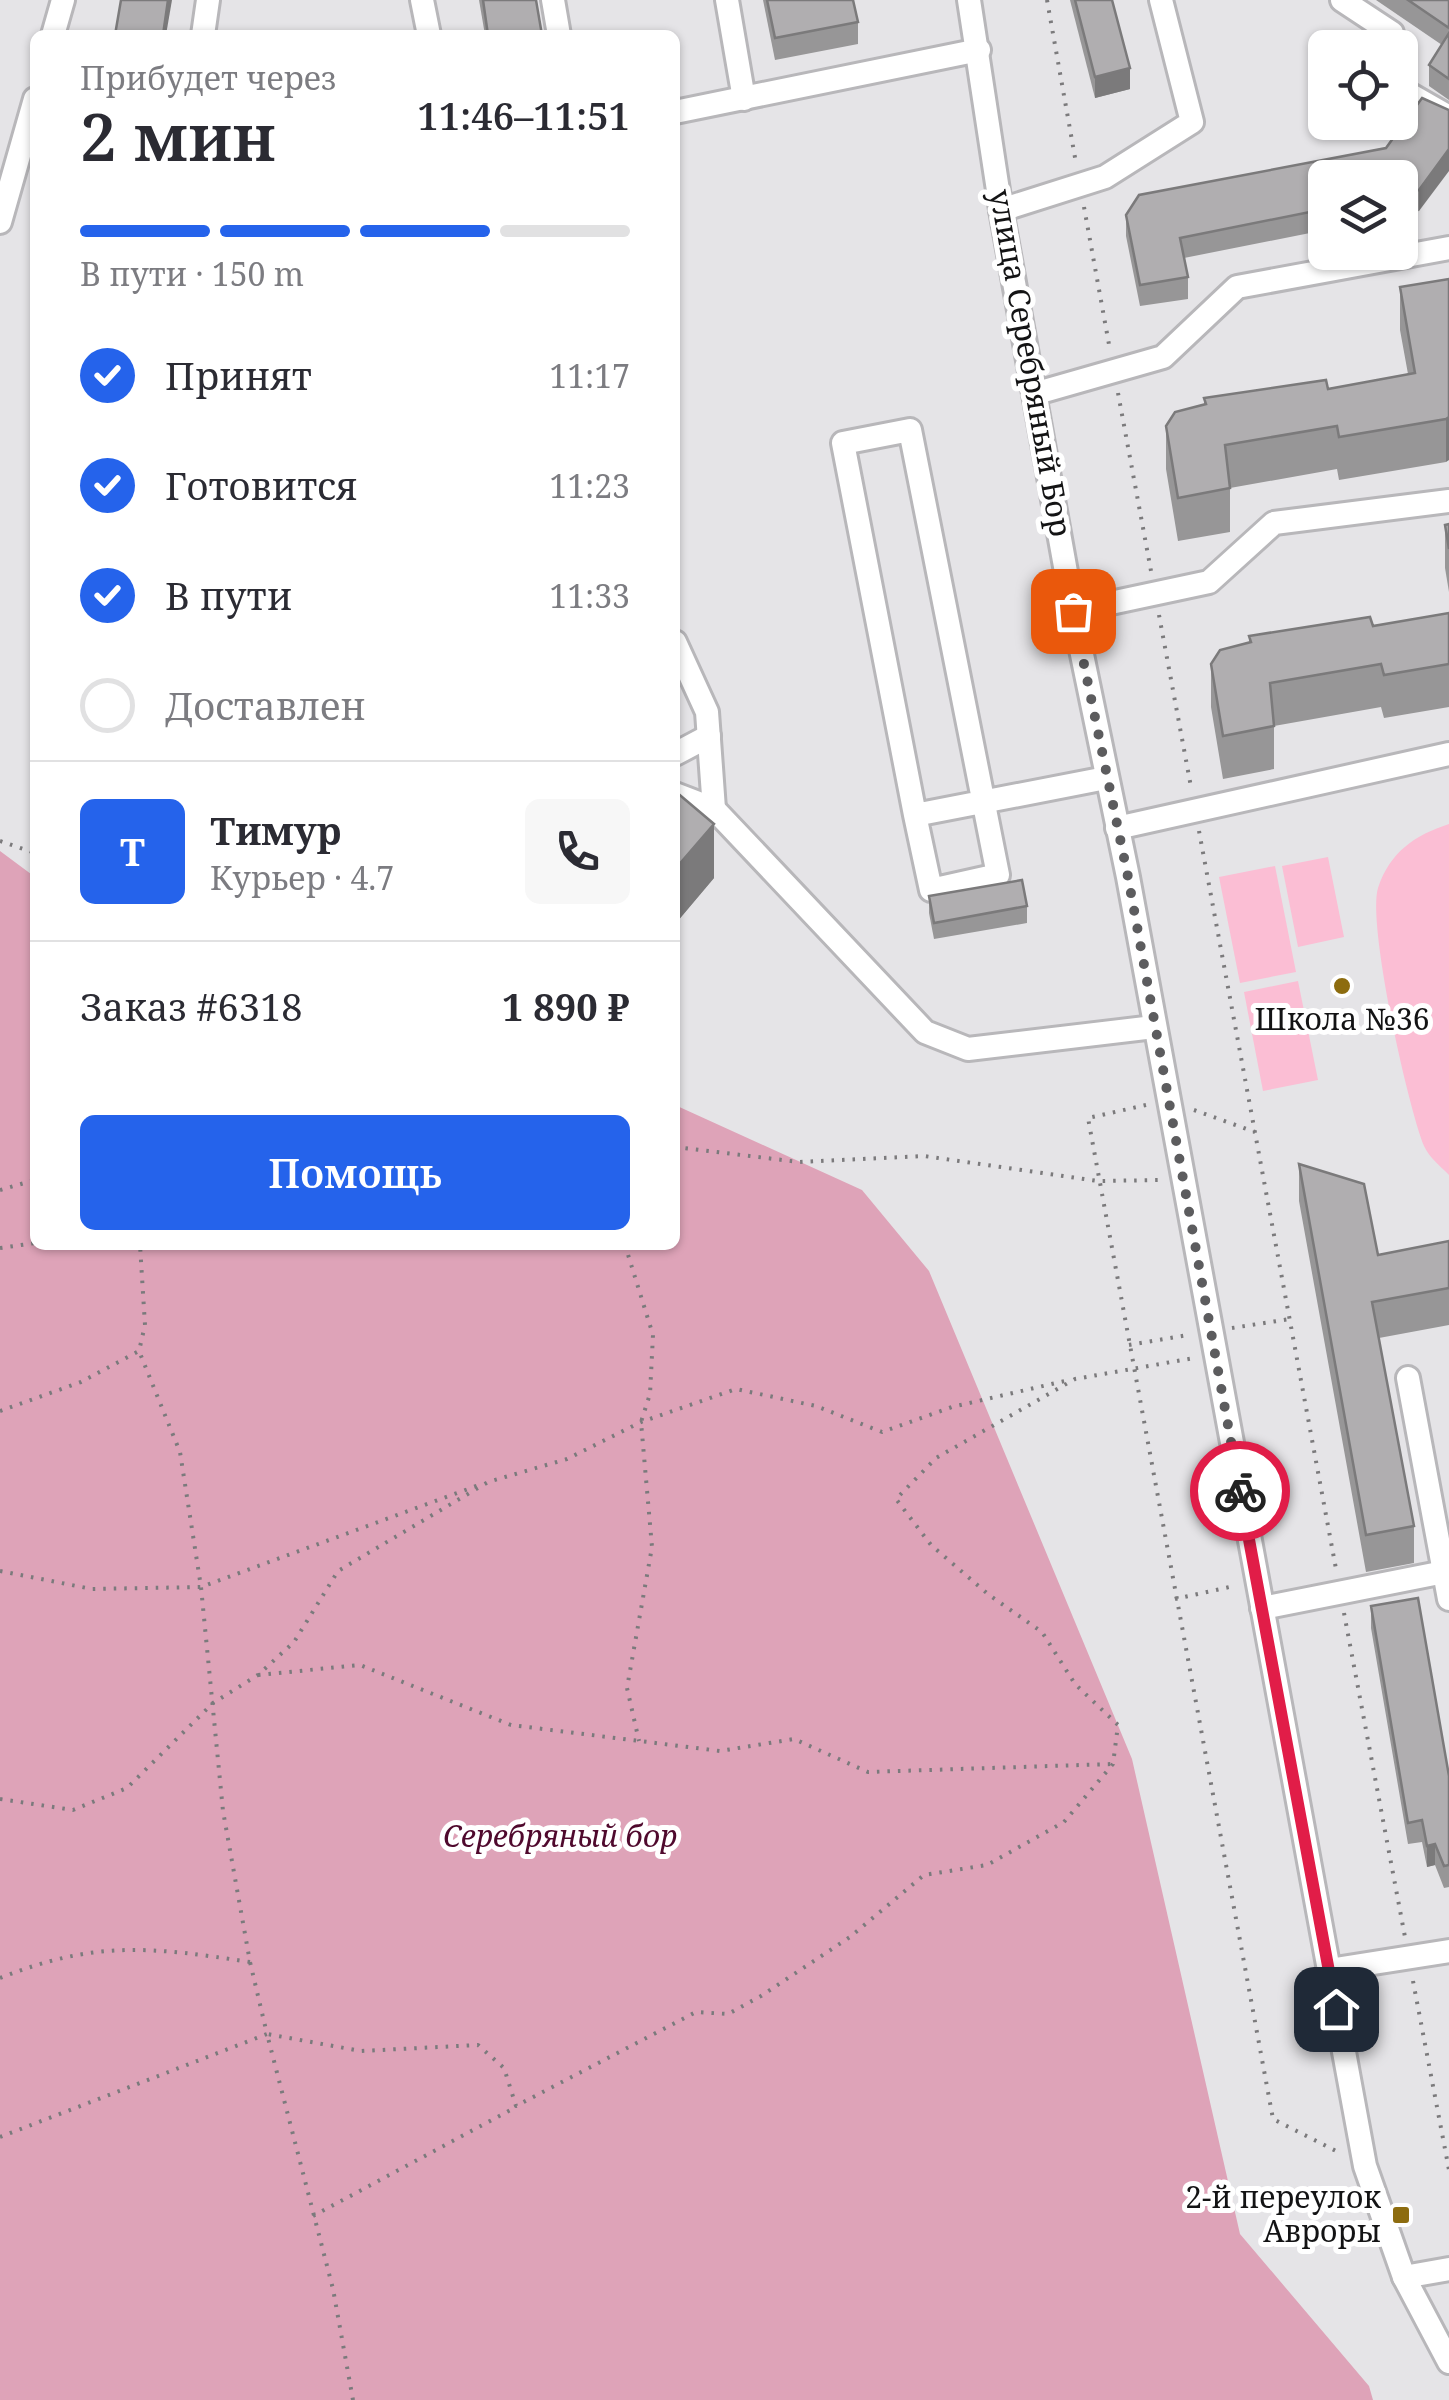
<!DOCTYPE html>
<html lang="ru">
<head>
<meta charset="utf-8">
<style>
  :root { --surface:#fff; --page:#f7f7f7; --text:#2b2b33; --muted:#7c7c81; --line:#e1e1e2; --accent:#2563eb }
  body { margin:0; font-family:"Noto Serif",serif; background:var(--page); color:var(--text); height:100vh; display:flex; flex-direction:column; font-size:38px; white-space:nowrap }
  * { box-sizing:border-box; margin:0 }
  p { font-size:32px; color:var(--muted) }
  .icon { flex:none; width:55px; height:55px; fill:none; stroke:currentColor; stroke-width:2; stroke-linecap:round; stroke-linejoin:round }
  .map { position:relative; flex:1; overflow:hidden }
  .panel { position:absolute; left:30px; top:30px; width:650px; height:1220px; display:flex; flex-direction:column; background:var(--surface); border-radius:15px; box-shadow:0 2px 8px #0004 }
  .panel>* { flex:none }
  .tools { position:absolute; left:1308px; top:30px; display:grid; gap:20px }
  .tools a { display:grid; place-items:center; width:110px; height:110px; border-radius:15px; background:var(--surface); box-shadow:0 2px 8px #0004; font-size:50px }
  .pin { position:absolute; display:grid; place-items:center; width:85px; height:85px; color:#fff; margin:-42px; border-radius:20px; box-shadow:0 5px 15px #0006 }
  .courier { position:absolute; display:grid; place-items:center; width:100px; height:100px; margin:-50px; border:8px solid #e11d48; border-radius:50%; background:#fff; color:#222; box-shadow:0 2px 12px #0007 }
  .summary em { font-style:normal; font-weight:600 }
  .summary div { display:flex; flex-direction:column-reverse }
  .summary { display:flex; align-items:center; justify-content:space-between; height:170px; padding:0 50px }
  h1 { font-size:65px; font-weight:600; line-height:75px }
  .bar { display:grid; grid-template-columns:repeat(4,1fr); gap:15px 10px; align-content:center; height:120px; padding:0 50px }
  .bar i { height:12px; border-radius:8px; background:var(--line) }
  .bar .on { background:var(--accent) }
  .bar p { grid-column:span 4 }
  .line { display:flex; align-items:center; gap:25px; padding:0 50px; border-top:2px solid var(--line) }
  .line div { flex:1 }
  .round { display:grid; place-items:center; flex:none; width:105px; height:105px; border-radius:15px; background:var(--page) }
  ol { padding:0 50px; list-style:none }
  li { display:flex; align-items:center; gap:30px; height:110px }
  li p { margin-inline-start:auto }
  li .icon { padding:10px; border-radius:50%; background:var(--accent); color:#fff; stroke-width:4 }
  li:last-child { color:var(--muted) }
  li i { width:55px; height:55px; border:5px solid var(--line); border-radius:50% }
  .button { display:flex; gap:20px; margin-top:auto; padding:20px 50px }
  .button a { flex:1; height:115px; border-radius:15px; background:var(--accent); color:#fff; font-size:40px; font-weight:600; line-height:115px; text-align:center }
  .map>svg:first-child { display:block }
</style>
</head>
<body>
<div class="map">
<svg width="1449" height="2400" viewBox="0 0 1449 2400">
  <rect width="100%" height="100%" fill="#e5e4e7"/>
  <!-- green -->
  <g fill="#fbbed4">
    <path d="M 1449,824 L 1449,1175 C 1440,1166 1429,1157 1424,1146 C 1408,1107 1367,924 1378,888 C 1390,852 1415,835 1449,824 Z"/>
    <path d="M 1328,857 L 1344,937 L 1298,947 L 1282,866 Z"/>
    <path d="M 1275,866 L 1296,972 L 1240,983 L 1219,877 Z"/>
    <path d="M 1298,981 L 1318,1080 L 1263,1091 L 1244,992 Z"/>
  </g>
  <!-- forest -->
  <path fill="#dea3b8" d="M 0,851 L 35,877 L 35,1245 L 675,1245 L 675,1105 L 862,1190 L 929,1271 L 1132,1759 L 1240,2234 L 1369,2386 L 1373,2400 L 0,2400 Z"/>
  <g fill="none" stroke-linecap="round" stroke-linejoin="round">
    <!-- minor casing -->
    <g stroke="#b8b7ba" stroke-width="28">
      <g id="minor">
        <path d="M 422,0 L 429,35"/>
        <path d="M 553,0 L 559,35"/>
        <path d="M 727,0 L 744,99"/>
        <path d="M 969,0 L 1001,210 L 1073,611 L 1128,877 L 1365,2166 L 1404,2277 L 1449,2362"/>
        <path d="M 1342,0 L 1392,33 L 1395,48"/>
        <path d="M 53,35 L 63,0"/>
        <path d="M 203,35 L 208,0"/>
        <path d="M 1400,76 L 1402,90 L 1449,117"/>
        <path d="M 675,112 L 979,50"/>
        <path d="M 1001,210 L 1105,177 L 1192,122 L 1161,0"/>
        <path d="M 0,222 L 35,99"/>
        <path d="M 1037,393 L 1163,357 L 1237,287 L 1449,248"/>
        <path d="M 1073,611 L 1209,582 L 1274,523 L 1449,501"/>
        <path d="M 675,642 L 707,712 L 714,809"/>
        <path d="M 675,754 L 709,736"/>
        <path d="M 675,794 L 714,809 L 925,1032 L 968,1049 L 1154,1027"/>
        <path d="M 915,815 L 931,890 L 998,875 L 910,430 L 843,443 L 915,815 L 1106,778"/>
        <path d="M 1117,828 L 1449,754"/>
        <path d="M 1408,1378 L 1449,1599"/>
        <path d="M 1262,1608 L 1449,1571"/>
        <path d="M 1329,1970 L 1449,1951"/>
        <path d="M 1404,2277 L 1449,2269"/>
      </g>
    </g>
    <!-- path -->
    <g stroke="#7b7a7c" stroke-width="4" stroke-dasharray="2.5 8" stroke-linecap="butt">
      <path d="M 1047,0 L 1076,163"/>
      <path d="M 1084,207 L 1110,350"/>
      <path d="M 1118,393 L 1151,571"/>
      <path d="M 1159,615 L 1191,787"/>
      <path d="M 1199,831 L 1336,1569"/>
      <path d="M 0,841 L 35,853"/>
      <path d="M 1146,1105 L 1088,1118 L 1273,2119 L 1342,2154"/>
      <path d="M 1194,1110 L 1255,1132"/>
      <path d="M 675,1147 L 799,1162 L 924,1156 L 1098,1181 L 1163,1180"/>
      <path d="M 0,1190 L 35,1180"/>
      <path d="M 625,1245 L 653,1335 L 650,1394 L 641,1422 L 652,1547 L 627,1688 L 639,1741"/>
      <path d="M 0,1248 L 35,1243"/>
      <path d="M 1232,1328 L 1290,1319"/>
      <path d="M 1129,1345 L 1188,1335"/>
      <path d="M 0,1411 L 81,1382 L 139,1351 L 145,1325 L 140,1245"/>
      <path d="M 0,1571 L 92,1589 L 201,1587 L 180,1452 L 139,1351"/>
      <path d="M 1175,1599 L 1234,1586"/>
      <path d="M 1344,1613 L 1405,1937"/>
      <path d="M 258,1675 L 360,1665 L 511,1725 L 720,1751 L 794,1739 L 868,1772 L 1112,1764"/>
      <path d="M 0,1799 L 73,1810 L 127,1788 L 213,1703 L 258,1675 L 294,1642 L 338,1571 L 488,1482 L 567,1459 L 641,1422 L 736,1389 L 816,1406 L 882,1432 L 952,1407 L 1069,1380"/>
      <path d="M 0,1978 C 96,1940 151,1947 250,1962 L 223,1811 L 201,1587 L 479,1485"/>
      <path d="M 1413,1981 L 1449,2170"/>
      <path d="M 0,2137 L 267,2034 L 250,1962"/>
      <path d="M 313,2216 L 516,2107"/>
      <path d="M 353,2400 L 333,2289 L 267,2034 L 361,2051 L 478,2045 L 504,2068 L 516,2106 L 696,2012 L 728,2014 L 761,1996 L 850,1937 L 924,1875 L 987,1865 L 1064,1822 L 1113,1764 L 1118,1725 L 1075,1684 L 1042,1632 L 989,1595 L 931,1545 L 896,1499 L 936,1458 L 1075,1379 L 1194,1358"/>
    </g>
    <!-- minor -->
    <use href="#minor" stroke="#fff" stroke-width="22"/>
  </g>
  <!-- wall -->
  <g fill="#979697">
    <path d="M 479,0 L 536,0 L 542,35 L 485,35 Z"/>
    <path d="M 763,0 L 853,0 L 858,22 L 858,44 L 775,60 Z"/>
    <path d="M 1070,0 L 1112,0 L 1130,89 L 1095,98 Z"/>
    <path d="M 1376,0 L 1449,0 L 1449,100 L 1429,86 L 1429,65 L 1442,45 Z"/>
    <path d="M 1448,111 L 1419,211 L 1400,215 L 1400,178 L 1325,178 L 1325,230 L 1184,258 L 1188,277 L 1188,299 L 1140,306 L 1126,236 L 1126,215 L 1386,148 Z"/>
    <path d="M 1449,279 L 1446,462 L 1339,480 L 1337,469 L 1230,488 L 1230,532 L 1178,541 L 1166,469 L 1166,426 L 1204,404 L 1204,398 L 1328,389 L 1408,374 L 1400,330 L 1400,287 Z"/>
    <path d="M 1449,524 L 1449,592 L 1445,568 L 1445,525 Z"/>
    <path d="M 1449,613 L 1449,707 L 1384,718 L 1381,707 L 1274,726 L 1274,769 L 1223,779 L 1211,707 L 1211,664 L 1249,642 L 1249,636 L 1373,626 Z"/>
    <path d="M 675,791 L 714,878 L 676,923 L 675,922 Z"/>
    <path d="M 929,896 L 1027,906 L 1027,923 L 934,939 L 929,913 Z"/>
    <path d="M 1299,1164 L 1378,1255 L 1449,1241 L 1449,1325 L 1379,1338 L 1414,1526 L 1414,1563 L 1366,1572 L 1299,1201 Z"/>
    <path d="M 1371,1606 L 1449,1776 L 1449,1887 L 1444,1888 L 1435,1865 L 1427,1867 L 1422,1842 L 1408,1844 L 1371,1628 Z"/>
  </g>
  <!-- shaded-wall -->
  <g fill="#7b7a7b">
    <path d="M 168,0 L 172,0 L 166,35 L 163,35 Z"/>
    <path d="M 1130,68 L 1130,89 L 1095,98 L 1095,77 Z"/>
    <path d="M 1449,149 L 1449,171 L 1419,211 L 1419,190 Z"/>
    <path d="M 1449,417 L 1449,460 L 1446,462 L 1446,419 Z"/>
    <path d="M 714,824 L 714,878 L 676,923 L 676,868 Z"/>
    <path d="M 1435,1844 L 1435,1865 L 1427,1867 L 1427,1846 Z"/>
  </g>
  <!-- building -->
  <g fill="#b0aeb0" stroke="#7b7a7b" stroke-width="2.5">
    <path d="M 121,0 L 168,0 L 163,35 L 115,35 Z"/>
    <path d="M 483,0 L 536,0 L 542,35 L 488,35 Z"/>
    <path d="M 767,0 L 853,0 L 858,22 L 775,38 Z"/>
    <path d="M 1075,0 L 1112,0 L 1130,68 L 1095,77 Z"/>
    <path d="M 1408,0 L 1449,0 L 1449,28 Z"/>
    <path d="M 1449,33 L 1449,79 L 1429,65 Z"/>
    <path d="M 1422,98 L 1449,110 L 1449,149 L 1419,190 L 1400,193 L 1400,178 L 1325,178 L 1325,209 L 1180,238 L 1188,277 L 1140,285 L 1126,215 L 1139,195 L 1386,148 Z"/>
    <path d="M 1449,279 L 1449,417 L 1446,419 L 1339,437 L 1337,426 L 1225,445 L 1230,488 L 1178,498 L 1166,426 L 1175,412 L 1206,404 L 1204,398 L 1326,380 L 1328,389 L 1415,373 L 1400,287 Z"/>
    <path d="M 1449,524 L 1449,549 L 1445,525 Z"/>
    <path d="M 1449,613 L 1449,664 L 1384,675 L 1381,664 L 1270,683 L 1274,726 L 1223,736 L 1211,664 L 1220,650 L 1251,642 L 1249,636 L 1370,617 L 1373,626 Z"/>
    <path d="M 675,791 L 714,824 L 676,868 L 675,867 Z"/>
    <path d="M 1022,880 L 1027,906 L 934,923 L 929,896 Z"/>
    <path d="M 1299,1164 L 1364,1184 L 1378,1255 L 1449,1241 L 1449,1288 L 1372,1302 L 1414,1526 L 1366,1535 Z"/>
    <path d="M 1418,1598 L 1449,1776 L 1449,1865 L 1444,1866 L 1435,1844 L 1427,1846 L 1422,1820 L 1408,1823 L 1371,1606 Z"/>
  </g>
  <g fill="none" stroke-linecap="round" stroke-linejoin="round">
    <!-- done -->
    <path stroke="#5c5c5e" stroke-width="10" stroke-dasharray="0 18" d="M 1073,611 L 1128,877 L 1240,1491"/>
    <!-- route -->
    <path stroke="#e11d48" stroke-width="12" d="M 1240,1491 L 1336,2009"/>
  </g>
  <!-- markers -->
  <g fill="#8d6c0f" stroke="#fff" stroke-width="4">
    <circle cx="1342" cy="986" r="10"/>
    <rect x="1391" y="2205" width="20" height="20" rx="5"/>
  </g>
  <g text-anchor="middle" stroke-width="10" stroke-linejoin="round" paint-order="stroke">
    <!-- street labels -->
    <g font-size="30" fill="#131314" stroke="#fff">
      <text transform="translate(1030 363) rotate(80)" y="10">улица Серебряный Бор</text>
    </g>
    <!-- poi labels -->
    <g font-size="30" fill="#131314" stroke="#fff">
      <text x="1342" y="1030">Школа №36</text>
      <text x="1381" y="2208" text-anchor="end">2-й переулок<tspan x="1381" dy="34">Авроры</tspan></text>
    </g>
    <!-- park labels -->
    <g font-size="30" font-style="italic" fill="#4f092d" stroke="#fff">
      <text x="560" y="1847">Серебряный бор</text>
    </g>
  </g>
</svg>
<div class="tools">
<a><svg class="icon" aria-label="locate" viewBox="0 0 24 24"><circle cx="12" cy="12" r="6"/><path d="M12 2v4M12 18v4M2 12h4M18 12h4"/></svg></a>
<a><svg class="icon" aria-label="layers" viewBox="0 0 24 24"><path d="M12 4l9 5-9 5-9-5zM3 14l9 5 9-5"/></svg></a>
</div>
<div class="pin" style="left:1073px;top:611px;background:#ea580c"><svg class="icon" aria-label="bag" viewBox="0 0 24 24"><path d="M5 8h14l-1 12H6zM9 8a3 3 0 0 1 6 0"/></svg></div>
<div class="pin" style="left:1336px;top:2009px;background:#1f2937"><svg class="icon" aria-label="home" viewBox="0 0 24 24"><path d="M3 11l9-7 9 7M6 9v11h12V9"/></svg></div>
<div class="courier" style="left:1240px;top:1491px"><svg class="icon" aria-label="bike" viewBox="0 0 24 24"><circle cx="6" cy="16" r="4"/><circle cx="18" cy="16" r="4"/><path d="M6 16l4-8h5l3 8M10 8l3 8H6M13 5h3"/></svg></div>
<section class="panel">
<div class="summary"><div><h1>2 мин</h1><p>Прибудет через</p></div><em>11:46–11:51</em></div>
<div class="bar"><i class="on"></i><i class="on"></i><i class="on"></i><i></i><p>В пути · 150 m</p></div>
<ol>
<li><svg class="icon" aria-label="check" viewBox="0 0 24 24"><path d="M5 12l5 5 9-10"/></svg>Принят<p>11:17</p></li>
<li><svg class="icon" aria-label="check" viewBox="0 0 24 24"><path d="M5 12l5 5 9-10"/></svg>Готовится<p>11:23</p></li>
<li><svg class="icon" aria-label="check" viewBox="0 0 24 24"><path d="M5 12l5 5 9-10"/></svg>В пути<p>11:33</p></li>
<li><i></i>Доставлен</li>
</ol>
<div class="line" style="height:180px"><b class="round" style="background:var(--accent);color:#fff">Т</b><div><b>Тимур</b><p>Курьер · 4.7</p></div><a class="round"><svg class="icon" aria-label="phone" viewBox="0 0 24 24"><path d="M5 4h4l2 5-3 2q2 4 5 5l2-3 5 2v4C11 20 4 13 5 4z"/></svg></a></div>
<div class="line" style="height:130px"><div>Заказ #6318</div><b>1 890 ₽</b></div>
<div class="button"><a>Помощь</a></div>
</section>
</div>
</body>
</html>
